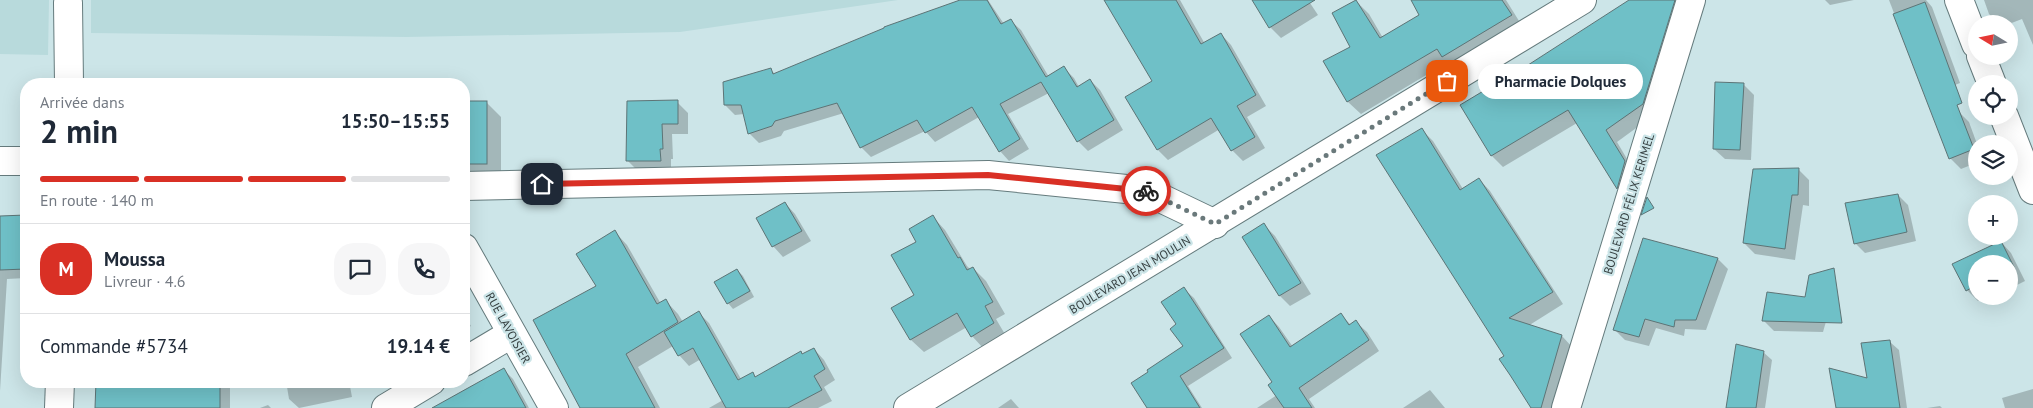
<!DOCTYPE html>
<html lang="fr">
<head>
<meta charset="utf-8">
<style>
  :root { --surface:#fff; --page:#f6f6f7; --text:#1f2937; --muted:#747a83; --line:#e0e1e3; --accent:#d93025 }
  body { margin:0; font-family:"PT Sans",sans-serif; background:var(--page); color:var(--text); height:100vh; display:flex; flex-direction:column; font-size:19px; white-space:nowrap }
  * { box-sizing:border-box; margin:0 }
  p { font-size:16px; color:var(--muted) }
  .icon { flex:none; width:28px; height:28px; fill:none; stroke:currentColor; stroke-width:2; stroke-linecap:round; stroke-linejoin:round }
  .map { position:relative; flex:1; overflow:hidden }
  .drawer { position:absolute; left:20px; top:78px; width:450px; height:310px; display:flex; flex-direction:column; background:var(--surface); border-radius:20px; box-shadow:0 5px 20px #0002 }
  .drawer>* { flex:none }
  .needle { width:32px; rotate:280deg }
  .controls { position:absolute; left:1968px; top:15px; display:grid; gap:10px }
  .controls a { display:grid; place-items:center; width:50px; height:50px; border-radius:50%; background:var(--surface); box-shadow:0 5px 20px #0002; font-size:25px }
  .pin { position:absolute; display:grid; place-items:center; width:42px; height:42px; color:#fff; margin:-21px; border-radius:10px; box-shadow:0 2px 8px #0006 }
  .courier { position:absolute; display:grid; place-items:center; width:50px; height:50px; margin:-25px; border:4px solid #d93025; border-radius:50%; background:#fff; color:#222; box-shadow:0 1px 6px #0007 }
  .bubble { position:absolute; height:35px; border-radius:18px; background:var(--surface); box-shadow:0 5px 20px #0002; font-size:16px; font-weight:800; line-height:35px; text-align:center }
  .overview em { font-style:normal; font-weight:800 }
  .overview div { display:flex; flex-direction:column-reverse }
  .overview { display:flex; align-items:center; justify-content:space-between; height:85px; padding:0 20px }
  h1 { font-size:32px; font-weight:800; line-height:38px }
  .bar { display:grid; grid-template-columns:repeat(4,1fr); gap:8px 5px; align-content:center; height:60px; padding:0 20px }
  .bar i { height:6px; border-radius:4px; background:var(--line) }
  .bar .current { background:var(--accent) }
  .bar p { grid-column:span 4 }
  .line { display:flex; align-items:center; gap:12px; padding:0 20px; border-top:1px solid var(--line) }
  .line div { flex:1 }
  .round { display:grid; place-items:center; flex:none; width:52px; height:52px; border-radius:20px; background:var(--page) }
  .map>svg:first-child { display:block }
</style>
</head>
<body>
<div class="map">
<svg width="2033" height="408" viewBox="0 0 2033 408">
  <rect width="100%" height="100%" fill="#cce5e8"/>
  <!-- built -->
  <g fill="#b8dadc">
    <path d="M 0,0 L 49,0 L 48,55 L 0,54 Z"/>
    <path d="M 91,0 L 898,0 L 680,32 L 406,37 L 91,33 Z"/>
  </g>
  <!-- shadow -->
  <g fill="#0003">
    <path d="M 962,0 L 988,0 L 1004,24 L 1011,21 L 1021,30 L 1049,77 L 1064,68 L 1074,78 L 1079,87 L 1090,80 L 1100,90 L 1123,130 L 1088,151 L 1078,141 L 1049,93 L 1008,114 L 1029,149 L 1009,161 L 1000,151 L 979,117 L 935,142 L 925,131 L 871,157 L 861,147 L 844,113 L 784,131 L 781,136 L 759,143 L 749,133 L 744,114 L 735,115 L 725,105 L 771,70 L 775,74 Z"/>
    <path d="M 1106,0 L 1180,0 L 1205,44 L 1221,34 L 1231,45 L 1266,106 L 1247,117 L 1265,148 L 1243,161 L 1232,150 L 1220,129 L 1168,160 L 1158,150 L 1127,98 L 1154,82 Z"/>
    <path d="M 1254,0 L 1308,0 L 1318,15 L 1281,38 L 1270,27 Z"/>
    <path d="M 1412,0 L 1506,0 L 1524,29 L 1455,69 L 1448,62 L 1361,114 L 1348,102 L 1325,62 L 1351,47 L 1356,1 L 1369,14 L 1383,38 L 1420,15 Z"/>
    <path d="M 1631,0 L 1675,0 L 1685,14 L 1654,115 L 1617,142 L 1636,174 L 1629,199 L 1618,188 L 1577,123 L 1503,167 L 1492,156 L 1462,106 L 1511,78 Z"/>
    <path d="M 1825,0 L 1854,0 L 1830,5 Z"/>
    <path d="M 1889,0 L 1926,0 L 1932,7 L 1960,83 L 1931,94 L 1921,84 Z"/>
    <path d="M 1984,0 L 2033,0 L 2033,45 L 2022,19 L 2009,24 L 1999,24 L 1989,14 Z"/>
    <path d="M 1743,84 L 1754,95 L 1751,160 L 1725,159 L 1714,149 Z"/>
    <path d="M 464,102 L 487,103 L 501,117 L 501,177 L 464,177 Z"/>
    <path d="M 677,102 L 688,113 L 688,134 L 672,134 L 673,159 L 671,159 L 671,171 L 639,172 L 628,161 Z"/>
    <path d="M 1958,111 L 1969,122 L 1977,144 L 1976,163 L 1961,169 L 1950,158 Z"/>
    <path d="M 1422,130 L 1433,141 L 1463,189 L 1479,179 L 1490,191 L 1563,304 L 1528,326 L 1562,336 L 1573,348 L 1556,408 L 1532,408 L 1506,356 Z"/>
    <path d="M 1798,169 L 1809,180 L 1809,206 L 1803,205 L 1795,260 L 1755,254 L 1744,243 Z"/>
    <path d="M 1898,195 L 1908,205 L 1916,241 L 1865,253 L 1855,243 Z"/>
    <path d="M 785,203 L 795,214 L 811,241 L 783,257 L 773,246 L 757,219 Z"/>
    <path d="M 25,216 L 26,278 L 7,279 L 0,391 L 0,217 Z"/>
    <path d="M 933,217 L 945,230 L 967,266 L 971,270 L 973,268 L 986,281 L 1005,314 L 996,319 L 1006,336 L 984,349 L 972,336 L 967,327 L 924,352 L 911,340 L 893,309 L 916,296 L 918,242 Z"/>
    <path d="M 1264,225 L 1275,236 L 1311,294 L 1290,306 L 1280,296 Z"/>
    <path d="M 615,232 L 627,245 L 661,304 L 666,301 L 678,314 L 683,322 L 699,313 L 709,323 L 741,379 L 752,374 L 757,378 L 814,349 L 824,360 L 835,380 L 824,387 L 832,401 L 818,408 L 709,408 L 723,400 L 701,359 L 689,366 L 679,355 L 673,346 L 638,367 L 660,408 L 582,408 L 597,287 Z"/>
    <path d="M 1644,240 L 1718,259 L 1728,269 L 1706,330 L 1685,329 L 1684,336 L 1656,328 L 1649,346 L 1625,340 L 1615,330 Z"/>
    <path d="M 2001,242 L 2011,253 L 2025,281 L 2009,289 L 2009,264 L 1976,264 L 1976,296 L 1987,296 L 1978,301 L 1967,290 L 1954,265 Z"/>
    <path d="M 737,270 L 743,276 L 754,297 L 733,309 L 728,303 Z"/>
    <path d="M 1184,289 L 1194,298 L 1232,358 L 1188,386 L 1202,408 L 1149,408 L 1185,346 Z"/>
    <path d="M 464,306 L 468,314 L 465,316 L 471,326 L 464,330 Z"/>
    <path d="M 1829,311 L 1823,332 L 1774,331 L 1764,321 Z"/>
    <path d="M 1341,315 L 1351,325 L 1356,322 L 1367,332 L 1379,351 L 1309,399 L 1315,408 L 1257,408 L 1277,395 L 1274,383 L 1269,316 L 1279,327 L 1293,347 Z"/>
    <path d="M 1890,342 L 1899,350 L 1907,408 L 1837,408 L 1868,379 Z"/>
    <path d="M 1763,352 L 1772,360 L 1765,408 L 1727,408 Z"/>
    <path d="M 504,370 L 513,379 L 529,408 L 442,408 Z"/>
    <path d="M 98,381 L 230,381 L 230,408 L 97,408 Z"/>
    <path d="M 286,381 L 349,381 L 352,397 L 299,408 L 289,399 Z"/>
    <path d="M 2033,389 L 2033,408 L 2005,408 L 2002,398 Z"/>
    <path d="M 1430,390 L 1445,408 L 1403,408 Z"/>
    <path d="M 1011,399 L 1019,408 L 998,408 Z"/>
    <path d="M 268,405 L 271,408 L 260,408 Z"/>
    <path d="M 1940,406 L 1942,408 L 1927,408 Z"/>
  </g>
  <!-- building -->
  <g fill="#6fc0c7" stroke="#5d7476">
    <path d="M 960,0 L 987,0 L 1001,24 L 1011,19 L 1046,77 L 1064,66 L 1077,87 L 1090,79 L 1114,120 L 1077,142 L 1041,82 L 1000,104 L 1020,139 L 999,152 L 972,107 L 925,133 L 917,120 L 860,148 L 837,103 L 775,121 L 772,126 L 748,134 L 741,105 L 724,105 L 723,82 L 771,68 L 773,74 L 884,28 L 884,27 Z"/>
    <path d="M 1104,0 L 1176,0 L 1201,44 L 1221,33 L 1256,95 L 1237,106 L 1255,137 L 1231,151 L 1211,118 L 1157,150 L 1125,97 L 1152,81 Z"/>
    <path d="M 1252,0 L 1315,0 L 1269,28 Z"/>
    <path d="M 1356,0 L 1380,38 L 1419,15 L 1411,0 L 1502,0 L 1512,15 L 1442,57 L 1437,49 L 1347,102 L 1323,61 L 1350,47 L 1332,13 Z"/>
    <path d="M 1629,0 L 1675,0 L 1643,104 L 1606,130 L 1625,161 L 1617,189 L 1568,110 L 1491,156 L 1460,105 L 1510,75 L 1511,76 Z"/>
    <path d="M 1925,2 L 1962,103 L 1957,105 L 1974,149 L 1949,159 L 1893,14 Z"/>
    <path d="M 1715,82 L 1744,83 L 1740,150 L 1713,149 Z"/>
    <path d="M 678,100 L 678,124 L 662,124 L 663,149 L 660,149 L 661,161 L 626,161 L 627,101 Z"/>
    <rect x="464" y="101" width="23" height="63"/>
    <path d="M 1422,128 L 1460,190 L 1479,178 L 1553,292 L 1509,318 L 1562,335 L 1541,408 L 1531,408 L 1510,375 L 1499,359 L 1504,356 L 1376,155 Z"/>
    <path d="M 1799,168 L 1798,195 L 1792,195 L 1785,249 L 1743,243 L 1753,169 Z"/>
    <path d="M 1898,194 L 1907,232 L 1854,244 L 1845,203 Z"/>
    <path d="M 1647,197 L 1654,208 L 1641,215 Z"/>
    <path d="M 785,202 L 802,231 L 772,247 L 756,218 Z"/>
    <path d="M 26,215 L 26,269 L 0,270 L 0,216 Z"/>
    <path d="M 933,215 L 958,258 L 960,257 L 967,270 L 973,267 L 993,302 L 985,306 L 994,323 L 971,337 L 957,313 L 910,340 L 891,308 L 914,295 L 891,255 L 916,242 L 909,229 Z"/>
    <path d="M 1264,223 L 1301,283 L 1279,296 L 1242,237 Z"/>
    <path d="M 615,230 L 657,304 L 666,299 L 678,322 L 626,354 L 655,408 L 580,408 L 533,320 L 596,286 L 576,254 Z"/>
    <path d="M 1643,238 L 1718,258 L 1696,320 L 1675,320 L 1674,327 L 1645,319 L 1639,337 L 1613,330 Z"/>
    <path d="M 2001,241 L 2014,267 L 2009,270 L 2009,264 L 1976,264 L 1976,285 L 1966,291 L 1952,264 Z"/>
    <path d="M 1834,268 L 1842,323 L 1762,321 L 1767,292 L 1805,297 L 1809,275 Z"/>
    <path d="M 737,269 L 750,291 L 727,304 L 714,282 Z"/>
    <path d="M 1184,287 L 1224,348 L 1180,376 L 1200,408 L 1147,408 L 1131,383 L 1148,372 L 1147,370 L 1183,346 L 1170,329 L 1176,324 L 1161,302 Z"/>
    <path d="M 699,311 L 738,380 L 753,372 L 755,377 L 801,351 L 802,354 L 814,348 L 825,369 L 814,376 L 822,390 L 788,408 L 726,408 L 693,348 L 678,356 L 664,332 Z"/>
    <path d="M 1341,313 L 1349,325 L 1356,320 L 1369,340 L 1299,388 L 1312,408 L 1284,408 L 1268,385 L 1272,382 L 1240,334 L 1269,315 L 1290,347 Z"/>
    <path d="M 1890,340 L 1900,408 L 1836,408 L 1829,368 L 1867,378 L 1861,343 Z"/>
    <path d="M 1736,344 L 1764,351 L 1756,408 L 1726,408 Z"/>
    <path d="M 504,368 L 526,408 L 432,408 Z"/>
    <path d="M 96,381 L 220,381 L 220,408 L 95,408 Z"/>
  </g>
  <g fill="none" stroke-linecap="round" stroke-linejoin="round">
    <!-- minor casing -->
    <g stroke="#657b7d" stroke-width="30">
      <g id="minor">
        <path d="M 1959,0 L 1976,44"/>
        <path d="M 68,3 L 69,84"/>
        <path d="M 1981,56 L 1992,84"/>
        <path d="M 2004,116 L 2033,190"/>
        <path d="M 0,161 L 26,161"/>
        <path d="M 464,186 L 988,175 L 1146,191 L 1215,224"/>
        <path d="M 464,248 L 554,408"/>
        <path d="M 464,362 L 511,334"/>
        <path d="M 59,408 L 60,381"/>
        <path d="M 386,408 L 431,381"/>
        <path d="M 1566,408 L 1691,0"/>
      </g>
    </g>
    <!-- tertiary casing -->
    <g stroke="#657b7d" stroke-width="30">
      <path id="tertiary" d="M 908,408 L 1582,0"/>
    </g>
    <!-- minor -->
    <use href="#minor" stroke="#fff" stroke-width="28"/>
    <!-- tertiary -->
    <use href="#tertiary" stroke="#fff" stroke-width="28"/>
  </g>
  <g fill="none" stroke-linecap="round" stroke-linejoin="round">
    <!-- done -->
    <path stroke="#6a797b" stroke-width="5" stroke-dasharray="0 9" d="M 1146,191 L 1215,224 L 1447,81"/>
    <!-- route -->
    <path stroke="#d93025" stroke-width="6" d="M 542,184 L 988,175 L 1146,191"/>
  </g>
  <g text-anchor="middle" stroke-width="4.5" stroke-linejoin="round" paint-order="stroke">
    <!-- street labels -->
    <g font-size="12" fill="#353f40" stroke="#cce5e8">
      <text transform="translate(1629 204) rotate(-73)" y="4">BOULEVARD FÉLIX KERIMEL</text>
      <text transform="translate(1130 275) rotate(-31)" y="4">BOULEVARD JEAN MOULIN</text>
      <text transform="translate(508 328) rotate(61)" y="4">RUE LAVOISIER</text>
    </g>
  </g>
</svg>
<div class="controls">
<a><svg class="needle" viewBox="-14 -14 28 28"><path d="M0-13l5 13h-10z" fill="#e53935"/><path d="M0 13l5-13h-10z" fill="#747a83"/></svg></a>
<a><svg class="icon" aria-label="locate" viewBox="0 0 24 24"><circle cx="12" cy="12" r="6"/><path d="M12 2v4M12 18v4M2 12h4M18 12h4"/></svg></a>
<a><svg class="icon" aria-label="layers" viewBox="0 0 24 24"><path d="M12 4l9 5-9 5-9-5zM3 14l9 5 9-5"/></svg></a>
<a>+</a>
<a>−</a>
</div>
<div class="pin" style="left:1447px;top:81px;background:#ea580c"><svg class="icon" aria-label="bag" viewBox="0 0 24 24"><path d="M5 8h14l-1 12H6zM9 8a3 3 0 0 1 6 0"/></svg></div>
<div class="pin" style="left:542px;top:184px;background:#1f2937"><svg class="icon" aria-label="home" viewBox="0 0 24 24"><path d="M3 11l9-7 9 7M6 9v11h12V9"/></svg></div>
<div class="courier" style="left:1146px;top:191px"><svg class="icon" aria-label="bike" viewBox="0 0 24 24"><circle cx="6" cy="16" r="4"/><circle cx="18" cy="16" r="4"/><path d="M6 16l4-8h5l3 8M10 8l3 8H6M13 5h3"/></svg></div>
<div class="bubble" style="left:1478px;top:64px;width:165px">Pharmacie Dolques</div>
<section class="drawer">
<div class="overview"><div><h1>2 min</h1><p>Arrivée dans</p></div><em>15:50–15:55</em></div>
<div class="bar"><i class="current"></i><i class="current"></i><i class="current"></i><i></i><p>En route · 140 m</p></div>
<div class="line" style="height:90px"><b class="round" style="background:var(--accent);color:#fff">M</b><div><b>Moussa</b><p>Livreur · 4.6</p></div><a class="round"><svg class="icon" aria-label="chat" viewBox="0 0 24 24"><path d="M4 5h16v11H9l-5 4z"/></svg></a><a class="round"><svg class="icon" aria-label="phone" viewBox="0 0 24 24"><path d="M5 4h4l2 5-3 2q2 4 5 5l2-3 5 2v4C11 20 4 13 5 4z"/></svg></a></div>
<div class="line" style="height:65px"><div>Commande #5734</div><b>19.14 €</b></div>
</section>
</div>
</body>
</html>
